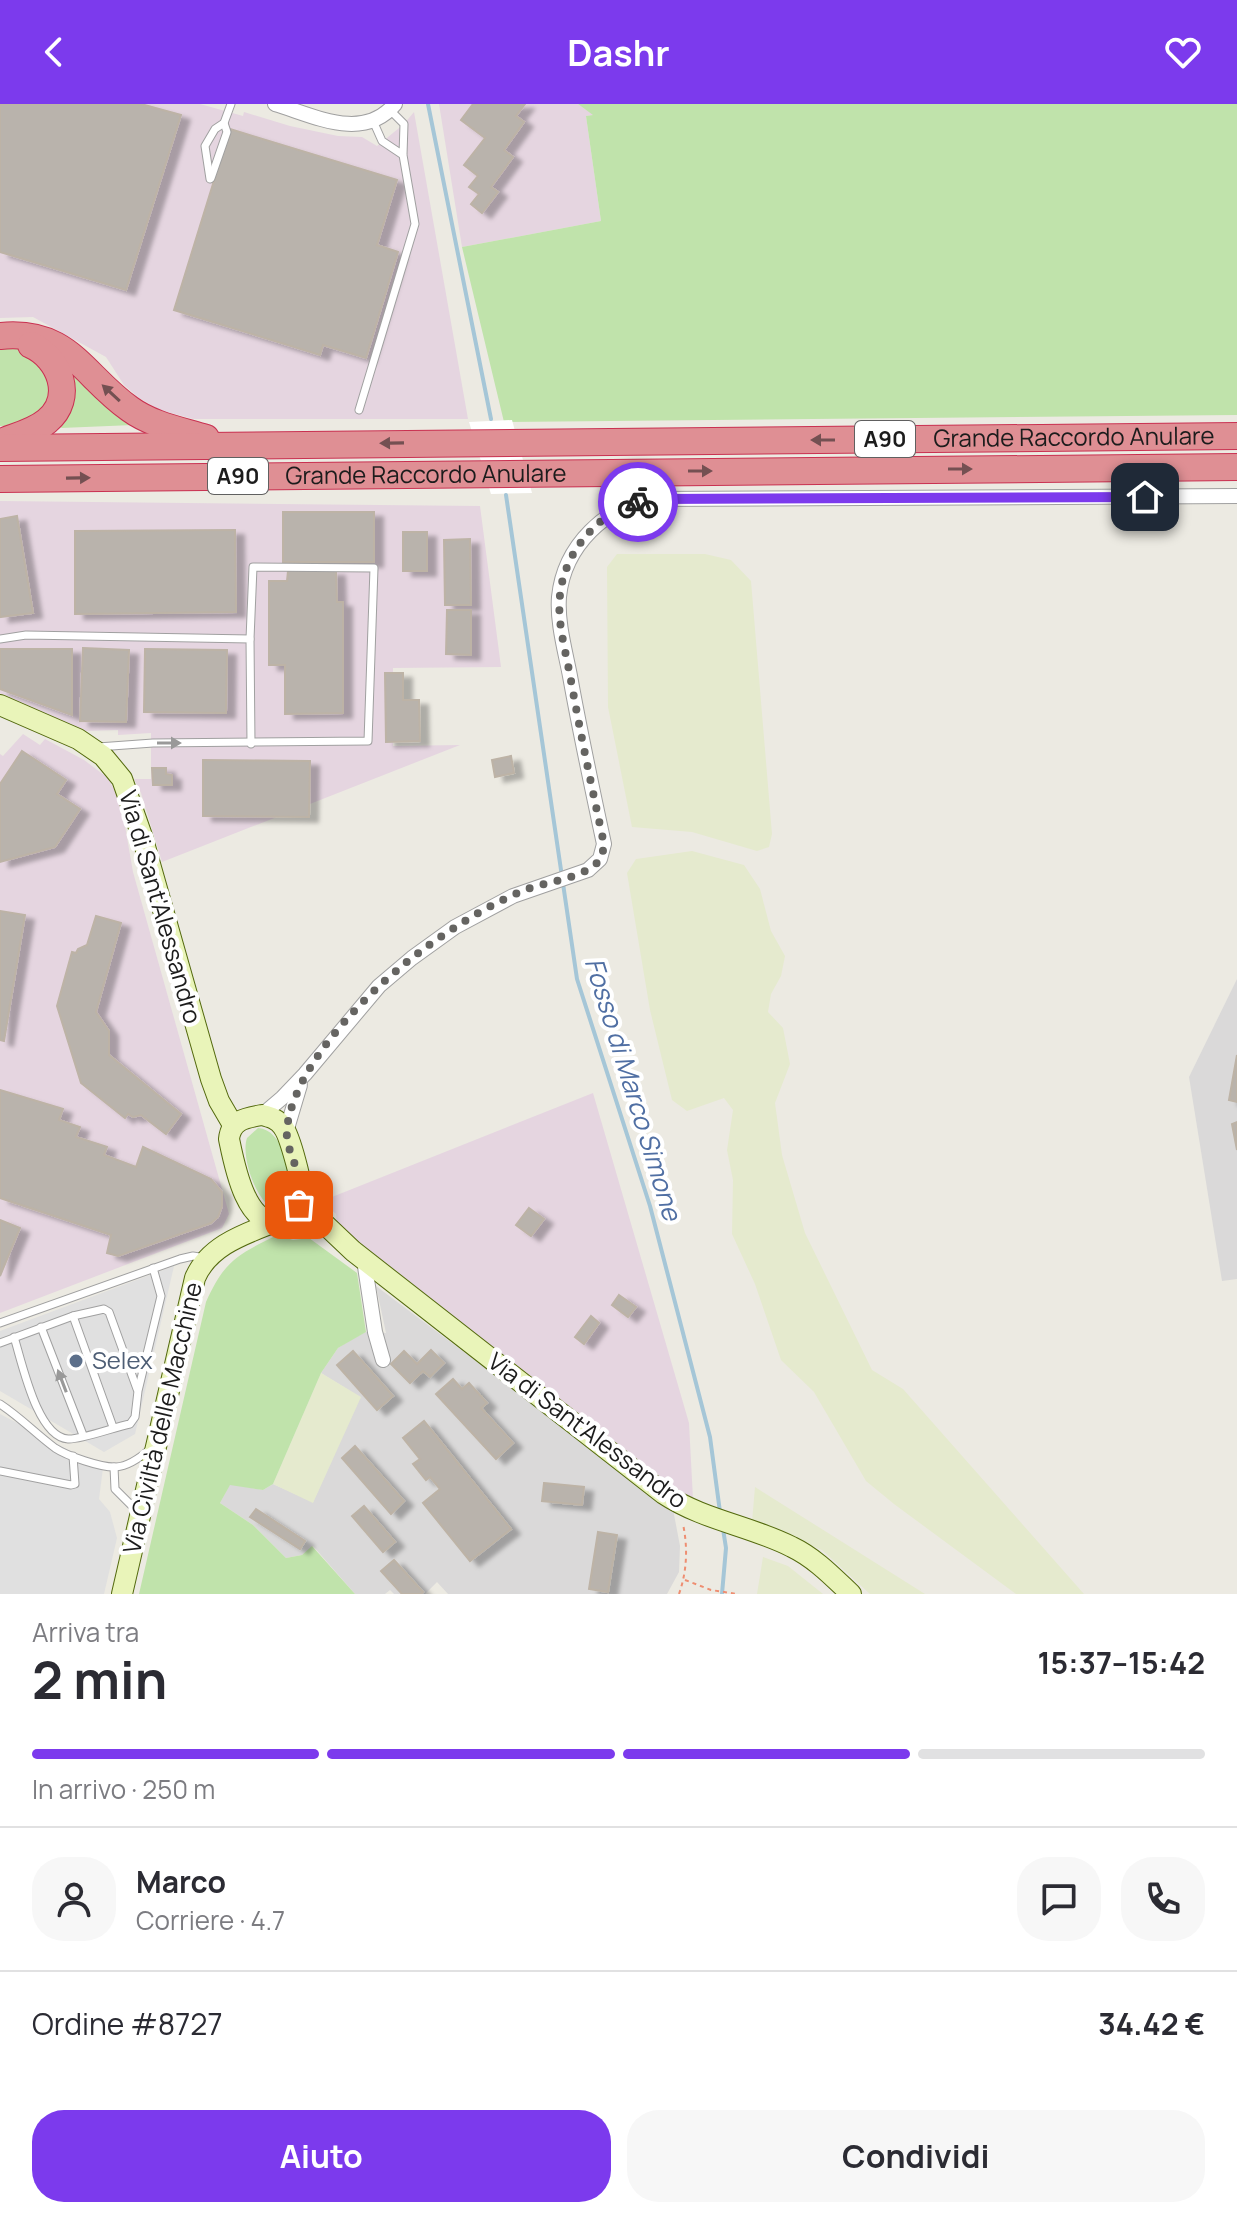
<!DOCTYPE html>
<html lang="it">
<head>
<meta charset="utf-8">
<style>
  :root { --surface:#fff; --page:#f7f7f7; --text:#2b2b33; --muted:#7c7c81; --line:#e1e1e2; --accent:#7c3aed }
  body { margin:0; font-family:Manrope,sans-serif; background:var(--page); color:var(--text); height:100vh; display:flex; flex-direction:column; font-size:30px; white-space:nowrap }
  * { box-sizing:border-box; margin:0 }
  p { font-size:26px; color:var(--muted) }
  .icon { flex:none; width:44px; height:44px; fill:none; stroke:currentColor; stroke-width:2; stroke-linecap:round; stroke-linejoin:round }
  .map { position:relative; height:1490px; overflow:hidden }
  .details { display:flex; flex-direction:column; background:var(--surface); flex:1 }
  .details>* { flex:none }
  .pin { position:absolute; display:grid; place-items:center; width:68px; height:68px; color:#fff; margin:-34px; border-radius:16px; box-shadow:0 4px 12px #0006 }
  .courier { position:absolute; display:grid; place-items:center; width:80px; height:80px; margin:-40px; border:6px solid #7c3aed; border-radius:50%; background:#fff; color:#222; box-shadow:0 2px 10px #0007 }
  .head em { font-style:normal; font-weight:700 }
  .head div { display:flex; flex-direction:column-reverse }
  .head { display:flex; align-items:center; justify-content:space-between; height:136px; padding:0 32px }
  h1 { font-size:52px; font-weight:700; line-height:60px }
  .bar { display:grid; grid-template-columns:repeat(4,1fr); gap:12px 8px; align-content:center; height:96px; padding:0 32px }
  .bar i { height:10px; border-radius:6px; background:var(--line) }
  .bar .current { background:var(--accent) }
  .bar p { grid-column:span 4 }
  .line { display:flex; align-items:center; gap:20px; padding:0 32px; border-top:2px solid var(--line) }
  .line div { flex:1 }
  .round { display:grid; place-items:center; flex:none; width:84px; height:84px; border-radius:32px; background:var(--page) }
  .button { display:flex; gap:16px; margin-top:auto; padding:16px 32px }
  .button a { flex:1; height:92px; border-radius:32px; background:var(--accent); color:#fff; font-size:32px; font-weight:700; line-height:92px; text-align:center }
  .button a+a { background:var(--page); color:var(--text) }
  header { display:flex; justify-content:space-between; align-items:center; height:104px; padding:0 32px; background:var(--accent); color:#fff; font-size:36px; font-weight:700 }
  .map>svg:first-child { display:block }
</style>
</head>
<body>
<header><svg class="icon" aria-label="back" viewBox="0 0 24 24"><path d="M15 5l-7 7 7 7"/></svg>Dashr<svg class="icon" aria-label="heart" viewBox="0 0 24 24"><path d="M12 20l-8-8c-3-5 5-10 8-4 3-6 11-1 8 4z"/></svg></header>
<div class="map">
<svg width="1237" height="1490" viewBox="0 0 1237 1490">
  <defs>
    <filter id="shadow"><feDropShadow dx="9" dy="5" stdDeviation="2" flood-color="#0004"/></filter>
  </defs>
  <rect width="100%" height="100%" fill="#eceae2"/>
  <!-- residential -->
  <g fill="#dad9d9">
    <path d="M 1237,875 L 1237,1175 L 1222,1177 L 1189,973 Z"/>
    <path d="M 376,1182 L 673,1405 L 680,1442 L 679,1468 L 667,1490 L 448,1490 L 437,1478 L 425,1490 L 394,1490 L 390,1486 L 385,1490 L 355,1490 L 313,1442 L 302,1451 L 286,1454 L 253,1421 L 220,1399 L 230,1380 L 263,1386 L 273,1380 L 313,1398 L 360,1293 L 321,1269 L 338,1244 L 352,1235 L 366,1228 L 386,1229 Z"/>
  </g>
  <!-- industrial -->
  <g fill="#e5d5e0">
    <path d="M 0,0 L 200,0 L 243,12 L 244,8 L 290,22 L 338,32 L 362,33 L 377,42 L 404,20 L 414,8 L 468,315 L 193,315 L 160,306 L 139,294 L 124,281 L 106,253 L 33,213 L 0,214 Z"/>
    <path d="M 439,0 L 578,0 L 594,11 L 586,12 L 601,117 L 462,143 Z"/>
    <path d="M 0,397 L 480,402 L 501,563 L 393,564 L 393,642 L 460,641 L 162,758 L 141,689 L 134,675 L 151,675 L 151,629 L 118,631 L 118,626 L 85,627 L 0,590 Z"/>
    <path d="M 23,630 L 40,641 L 45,635 L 84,656 L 108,674 L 121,699 L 133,768 L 229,1110 L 222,1124 L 0,1209 L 0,650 L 3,652 Z"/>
    <path d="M 593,989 L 689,1319 L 693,1395 L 658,1376 L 355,1135 L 337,1123 L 336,1110 L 322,1097 Z"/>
  </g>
  <!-- farmland -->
  <g fill="#e5eace">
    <path d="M 617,450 L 705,450 L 731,456 L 751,477 L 772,730 L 769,743 L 757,747 L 692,728 L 632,723 L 608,603 L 607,463 Z"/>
    <path d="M 692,747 L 744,761 L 760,785 L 771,827 L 785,852 L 781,872 L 771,890 L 768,908 L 783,924 L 790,960 L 775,999 L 782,1051 L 805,1129 L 872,1266 L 903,1285 L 1084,1490 L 1016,1490 L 894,1400 L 866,1377 L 814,1288 L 781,1256 L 755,1180 L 732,1130 L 733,1076 L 727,1046 L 733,1006 L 724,994 L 687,1007 L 672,996 L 650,906 L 627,769 L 636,755 Z"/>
    <path d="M 321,1269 L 361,1293 L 313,1399 L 273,1380 Z"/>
    <path d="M 755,1383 L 925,1490 L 870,1490 L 822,1446 L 752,1418 Z"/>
    <path d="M 763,1453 L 788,1462 L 823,1490 L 757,1490 Z"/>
  </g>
  <!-- grass -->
  <g fill="#c0e3ab">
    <path d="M 578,0 L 1237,0 L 1237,311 L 504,318 L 462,143 L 601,117 L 586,12 L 593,11 Z"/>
    <path d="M 0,242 L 29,247 L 45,258 L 52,296 L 26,321 L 0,322 Z"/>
    <path d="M 72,267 L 133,321 L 61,324 C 73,305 80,289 72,267 Z"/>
    <path d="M 258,1024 C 284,1026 289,1067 292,1088 L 281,1102 L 269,1102 C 254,1090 241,1051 247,1034 Z"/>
    <path d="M 277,1131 L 293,1136 L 309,1134 L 357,1169 L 366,1228 L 338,1244 L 321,1269 L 273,1380 L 263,1386 L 230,1381 L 220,1399 L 253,1421 L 286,1454 L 302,1451 L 312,1442 L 355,1490 L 139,1490 L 206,1198 C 225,1156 237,1151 277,1131 Z"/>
  </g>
  <!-- parking -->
  <g fill="#e0e0e0">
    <path d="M 174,1162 L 135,1330 L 104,1348 L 0,1287 L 0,1227 Z"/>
    <path d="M 0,1310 L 103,1364 L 99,1395 L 110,1408 L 117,1434 L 104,1490 L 0,1490 Z"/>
  </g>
  <!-- pier -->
  <path fill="#fff" d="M 512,316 L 532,389 L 491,390 L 469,318 Z"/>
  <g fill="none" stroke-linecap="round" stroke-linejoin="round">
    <!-- stream -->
    <g stroke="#a5c6d7" stroke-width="4">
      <path d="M 428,0 L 491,315"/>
      <path d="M 506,391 L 577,875 L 650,1102 L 710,1333 L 720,1408"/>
      <path d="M 722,1490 L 726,1444 L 723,1425"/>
    </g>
  </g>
  <!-- building -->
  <g fill="#b9b3ac" stroke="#bdb3a6" stroke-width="2" filter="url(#shadow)">
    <path d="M 0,0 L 141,0 L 181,11 L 126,186 L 0,148 Z"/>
    <path d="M 473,0 L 525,0 L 516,12 L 524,18 L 504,46 L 513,53 L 491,83 L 498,88 L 482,109 L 471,100 L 479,90 L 469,83 L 478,72 L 464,61 L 485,34 L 461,16 Z"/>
    <path d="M 230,25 L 397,76 L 377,141 L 398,148 L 366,254 L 323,241 L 320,251 L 174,206 Z"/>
    <rect x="283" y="408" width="91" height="50"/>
    <path d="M 17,412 L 33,509 L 0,513 L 0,415 Z"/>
    <path d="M 235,426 L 236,508 L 75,510 L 75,427 Z"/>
    <rect x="403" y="428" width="24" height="39"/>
    <path d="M 470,435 L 471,501 L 445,501 L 444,436 Z"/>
    <path d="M 288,467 L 336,467 L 337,498 L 343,498 L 343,609 L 285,610 L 285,561 L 269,561 L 269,477 L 287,477 Z"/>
    <path d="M 447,506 L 471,506 L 471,551 L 446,550 Z"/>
    <path d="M 83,544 L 129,546 L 126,618 L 80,617 Z"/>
    <path d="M 0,545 L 72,545 L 72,611 L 0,585 Z"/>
    <path d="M 145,545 L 227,546 L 226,609 L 144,608 Z"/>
    <path d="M 385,569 L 403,569 L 403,596 L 419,596 L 420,637 L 386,638 Z"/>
    <path d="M 22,647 L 66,676 L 57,690 L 80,705 L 55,743 L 0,758 L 0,680 Z"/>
    <path d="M 511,652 L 514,669 L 495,673 L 492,656 Z"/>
    <path d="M 203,656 L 310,657 L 309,713 L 203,712 Z"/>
    <path d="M 152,664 L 166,664 L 166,670 L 172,671 L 172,681 L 153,681 Z"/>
    <path d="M 0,807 L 25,811 L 4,937 L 0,936 Z"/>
    <path d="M 96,812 L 121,819 L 96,908 L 109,927 L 109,951 L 181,1010 L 166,1030 L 141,1011 L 133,1013 L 128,1010 L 125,1014 L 81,979 L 57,902 L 72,848 L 76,849 L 78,845 L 87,841 Z"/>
    <path d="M 1237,951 L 1237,998 L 1229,996 Z"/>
    <path d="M 0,986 L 63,1005 L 59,1016 L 80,1023 L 76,1033 L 107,1043 L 104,1051 L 136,1063 L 143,1043 L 211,1075 L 222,1088 L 222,1102 L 218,1113 L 211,1119 L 118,1152 L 107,1149 L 111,1131 L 0,1094 Z"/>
    <path d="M 1237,1018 L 1237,1046 L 1232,1020 Z"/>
    <path d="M 529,1104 L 544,1115 L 531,1132 L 516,1121 Z"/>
    <path d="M 0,1116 L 20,1124 L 0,1172 Z"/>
    <path d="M 619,1191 L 636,1203 L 628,1213 L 612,1201 Z"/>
    <path d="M 591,1212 L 599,1219 L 584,1240 L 575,1233 Z"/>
    <path d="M 431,1246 L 444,1259 L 430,1273 L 423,1267 L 410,1279 L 391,1260 L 404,1247 L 417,1260 Z"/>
    <path d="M 353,1247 L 393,1292 L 377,1306 L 337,1261 Z"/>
    <path d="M 453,1275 L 462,1285 L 469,1279 L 487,1299 L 481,1304 L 513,1339 L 496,1355 L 436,1290 Z"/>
    <path d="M 424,1317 L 511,1425 L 470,1457 L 423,1399 L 440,1385 L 430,1373 L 426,1376 L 413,1360 L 420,1355 L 403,1334 Z"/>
    <path d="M 355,1342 L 404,1397 L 391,1410 L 342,1354 Z"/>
    <path d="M 544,1379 L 584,1383 L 582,1401 L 542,1397 Z"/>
    <path d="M 364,1402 L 395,1438 L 383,1448 L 352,1412 Z"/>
    <path d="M 256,1405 L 305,1437 L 300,1445 L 250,1413 Z"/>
    <path d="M 598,1428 L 617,1431 L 608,1488 L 589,1485 Z"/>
    <path d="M 394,1456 L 423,1488 L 421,1490 L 402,1490 L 381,1467 Z"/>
  </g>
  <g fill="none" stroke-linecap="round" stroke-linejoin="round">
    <!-- lane casing -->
    <g stroke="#a0a0a0" stroke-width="9">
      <g id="lane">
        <path d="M 211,74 L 227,28 L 224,19"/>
        <path d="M 210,75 L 205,42 L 215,25 L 224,19 L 231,0"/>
        <path d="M 359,306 L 415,120 L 403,51 L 404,20 L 393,9 L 386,9 L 374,19 L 382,37 L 403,51"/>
        <path d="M 0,535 L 26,531 L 250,535 L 251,640"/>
        <path d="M 98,643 L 153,639 L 368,637 L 374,464 L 253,463 L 250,535"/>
        <path d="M 73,1212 L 113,1323"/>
        <path d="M 0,1219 L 180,1155 L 193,1152 L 206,1154"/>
        <path d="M 41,1223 L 83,1331"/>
        <path d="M 14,1233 C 22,1258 37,1333 68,1335 C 80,1336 115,1323 130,1320 L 135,1313 L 138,1287 L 161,1192 L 153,1164"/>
        <path d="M 0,1239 L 73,1212 L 104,1205 L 109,1208 L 137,1285"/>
        <path d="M 0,1300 C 20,1313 36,1330 55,1344 C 67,1352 102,1364 116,1363 C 129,1362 141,1353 150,1345"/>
        <path d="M 114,1363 L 115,1385 L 137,1407"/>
        <path d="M 0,1367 L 71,1381 L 75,1380 L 73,1352"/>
      </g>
    </g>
    <!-- street casing -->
    <g stroke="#a0a0a0" stroke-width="16">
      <g id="street">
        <path d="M 275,0 C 315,12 363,38 395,0"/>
        <path d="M 262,1011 L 282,994 L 305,970 L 379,882 L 412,854 L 455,823 L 513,792 L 588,766 L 600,755 L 604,740 C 592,684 580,628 570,572 C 565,546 557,518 559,493 C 564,442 606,401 655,395 L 1237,392"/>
        <path d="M 286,1028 L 300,981"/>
        <path d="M 364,1156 L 375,1228 L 383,1256"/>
      </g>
    </g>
    <!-- secondary casing -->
    <g stroke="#53690d" stroke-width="22">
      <g id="secondary">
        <path d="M 0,601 L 78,635 L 103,652 L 122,675 L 142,732 L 211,975 L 219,997 L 233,1021"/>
        <path d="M 262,1011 C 270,1013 278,1015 283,1023 C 290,1032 304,1084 302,1095 C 299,1105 290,1114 281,1117 C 246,1126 234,1059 229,1035 C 231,1016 245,1014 262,1011 Z"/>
        <path d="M 303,1090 L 314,1110 L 353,1147 L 664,1390 C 703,1416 751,1422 792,1443 C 815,1454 833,1473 851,1490"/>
        <path d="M 122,1490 L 195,1174 C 209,1141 245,1130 275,1118"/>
      </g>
    </g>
    <!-- highway casing -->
    <g stroke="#c93151" stroke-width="28">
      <g id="highway">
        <path d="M 0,232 C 69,225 82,271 130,305 C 152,321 180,326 206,334"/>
        <path d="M 1,338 C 16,332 34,328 47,317 C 75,294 60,254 31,241"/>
        <path id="s1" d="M 0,344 L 1237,332"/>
        <path id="s2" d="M 0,375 L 1237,363"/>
      </g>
    </g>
    <!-- path -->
    <g stroke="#ee8e71" stroke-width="2" stroke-dasharray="4 4" stroke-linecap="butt">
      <path d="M 685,1476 L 711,1486 L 737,1490"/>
      <path d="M 679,1490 C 687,1467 688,1444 683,1420"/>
    </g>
    <!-- lane -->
    <use href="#lane" stroke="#fff" stroke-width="7"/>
    <!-- street -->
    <use href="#street" stroke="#fff" stroke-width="14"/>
    <!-- secondary -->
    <use href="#secondary" stroke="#e9f4b9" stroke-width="20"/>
    <!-- highway -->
    <use href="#highway" stroke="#df8f94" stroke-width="26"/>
  </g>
  <!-- one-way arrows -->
  <defs><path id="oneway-solid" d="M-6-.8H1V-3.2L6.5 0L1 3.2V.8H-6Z" transform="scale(2)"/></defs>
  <g fill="#745052">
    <use href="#oneway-solid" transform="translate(111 289) rotate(-137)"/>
    <use href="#oneway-solid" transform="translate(823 336) rotate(180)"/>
    <use href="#oneway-solid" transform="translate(392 339) rotate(179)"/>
    <use href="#oneway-solid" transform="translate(960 365)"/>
    <use href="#oneway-solid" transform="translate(700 367)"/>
    <use href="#oneway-solid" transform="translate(78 374) rotate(-1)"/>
  </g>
  <g fill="#999">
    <use href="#oneway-solid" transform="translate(169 639)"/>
    <use href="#oneway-solid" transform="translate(62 1277) rotate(-111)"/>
  </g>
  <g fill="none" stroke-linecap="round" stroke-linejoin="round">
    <!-- done -->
    <path stroke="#656461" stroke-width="8" stroke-dasharray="0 14.4" d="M 299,1101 C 309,1075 284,1050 287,1024 C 295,958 373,882 425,844 C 455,822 490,800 525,786 C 546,778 570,776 589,765 C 599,760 603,751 604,740 C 592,684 580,628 570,571 C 565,545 557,517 560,491 C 564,449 597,409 638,398"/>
    <!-- route -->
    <path stroke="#7c3aed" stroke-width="10" d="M 638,398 L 655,395 L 1145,393"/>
  </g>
  <!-- markers -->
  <circle fill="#5c6f8a" stroke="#fff" stroke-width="3" cx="76" cy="1257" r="8"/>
  <g text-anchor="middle" stroke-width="8" stroke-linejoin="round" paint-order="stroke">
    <!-- shield labels -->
    <g fill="#fff" stroke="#606060" stroke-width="2">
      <rect x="855" y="317" width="60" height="36" rx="6"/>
      <rect x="208" y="354" width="60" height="36" rx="6"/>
    </g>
    <g font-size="22" font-weight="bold" fill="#1c1c1c">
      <text x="885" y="343">A90</text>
      <text x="238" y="380">A90</text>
    </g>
    <!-- street labels -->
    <g font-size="24" fill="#1c1c1c" stroke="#fff">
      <text dy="8" stroke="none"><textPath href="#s1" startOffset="1074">Grande Raccordo Anulare</textPath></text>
      <text dy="8" stroke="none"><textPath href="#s2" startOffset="426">Grande Raccordo Anulare</textPath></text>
      <text transform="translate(160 803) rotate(74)" y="8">Via di Sant'Alessandro</text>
      <text transform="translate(163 1314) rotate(-77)" y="8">Via Civiltà delle Macchine</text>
      <text transform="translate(587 1327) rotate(37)" y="8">Via di Sant'Alessandro</text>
    </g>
    <!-- service labels -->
    <g font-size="24" fill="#4e5e75" stroke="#fff" text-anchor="start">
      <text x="92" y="1265">Selex</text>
    </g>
    <!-- water labels -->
    <g font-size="26" font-style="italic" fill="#506fa3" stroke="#fff">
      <text transform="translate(633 985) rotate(73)" y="9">Fosso di Marco Simone</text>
    </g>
  </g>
</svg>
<div class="pin" style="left:299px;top:1101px;background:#ea580c"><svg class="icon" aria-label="bag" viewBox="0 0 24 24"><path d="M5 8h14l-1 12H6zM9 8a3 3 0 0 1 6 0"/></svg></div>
<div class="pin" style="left:1145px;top:393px;background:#1f2937"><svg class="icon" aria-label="home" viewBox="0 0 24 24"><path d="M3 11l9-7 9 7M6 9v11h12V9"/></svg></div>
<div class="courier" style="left:638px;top:398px"><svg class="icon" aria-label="bike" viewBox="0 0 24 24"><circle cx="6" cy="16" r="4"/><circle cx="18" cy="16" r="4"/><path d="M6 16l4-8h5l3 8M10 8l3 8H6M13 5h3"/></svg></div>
</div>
<section class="details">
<div class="head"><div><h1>2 min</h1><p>Arriva tra</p></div><em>15:37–15:42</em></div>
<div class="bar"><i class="current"></i><i class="current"></i><i class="current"></i><i></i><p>In arrivo · 250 m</p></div>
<div class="line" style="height:144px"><a class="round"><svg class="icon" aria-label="person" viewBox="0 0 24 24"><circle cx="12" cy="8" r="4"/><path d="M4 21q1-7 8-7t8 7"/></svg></a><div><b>Marco</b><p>Corriere · 4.7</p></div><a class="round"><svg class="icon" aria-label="chat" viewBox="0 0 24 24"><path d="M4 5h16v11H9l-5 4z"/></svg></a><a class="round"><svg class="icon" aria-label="phone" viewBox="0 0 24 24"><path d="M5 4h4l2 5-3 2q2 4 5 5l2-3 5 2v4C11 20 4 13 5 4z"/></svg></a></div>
<div class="line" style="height:104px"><div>Ordine #8727</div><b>34.42 €</b></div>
<div class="button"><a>Aiuto</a><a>Condividi</a></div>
</section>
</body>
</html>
